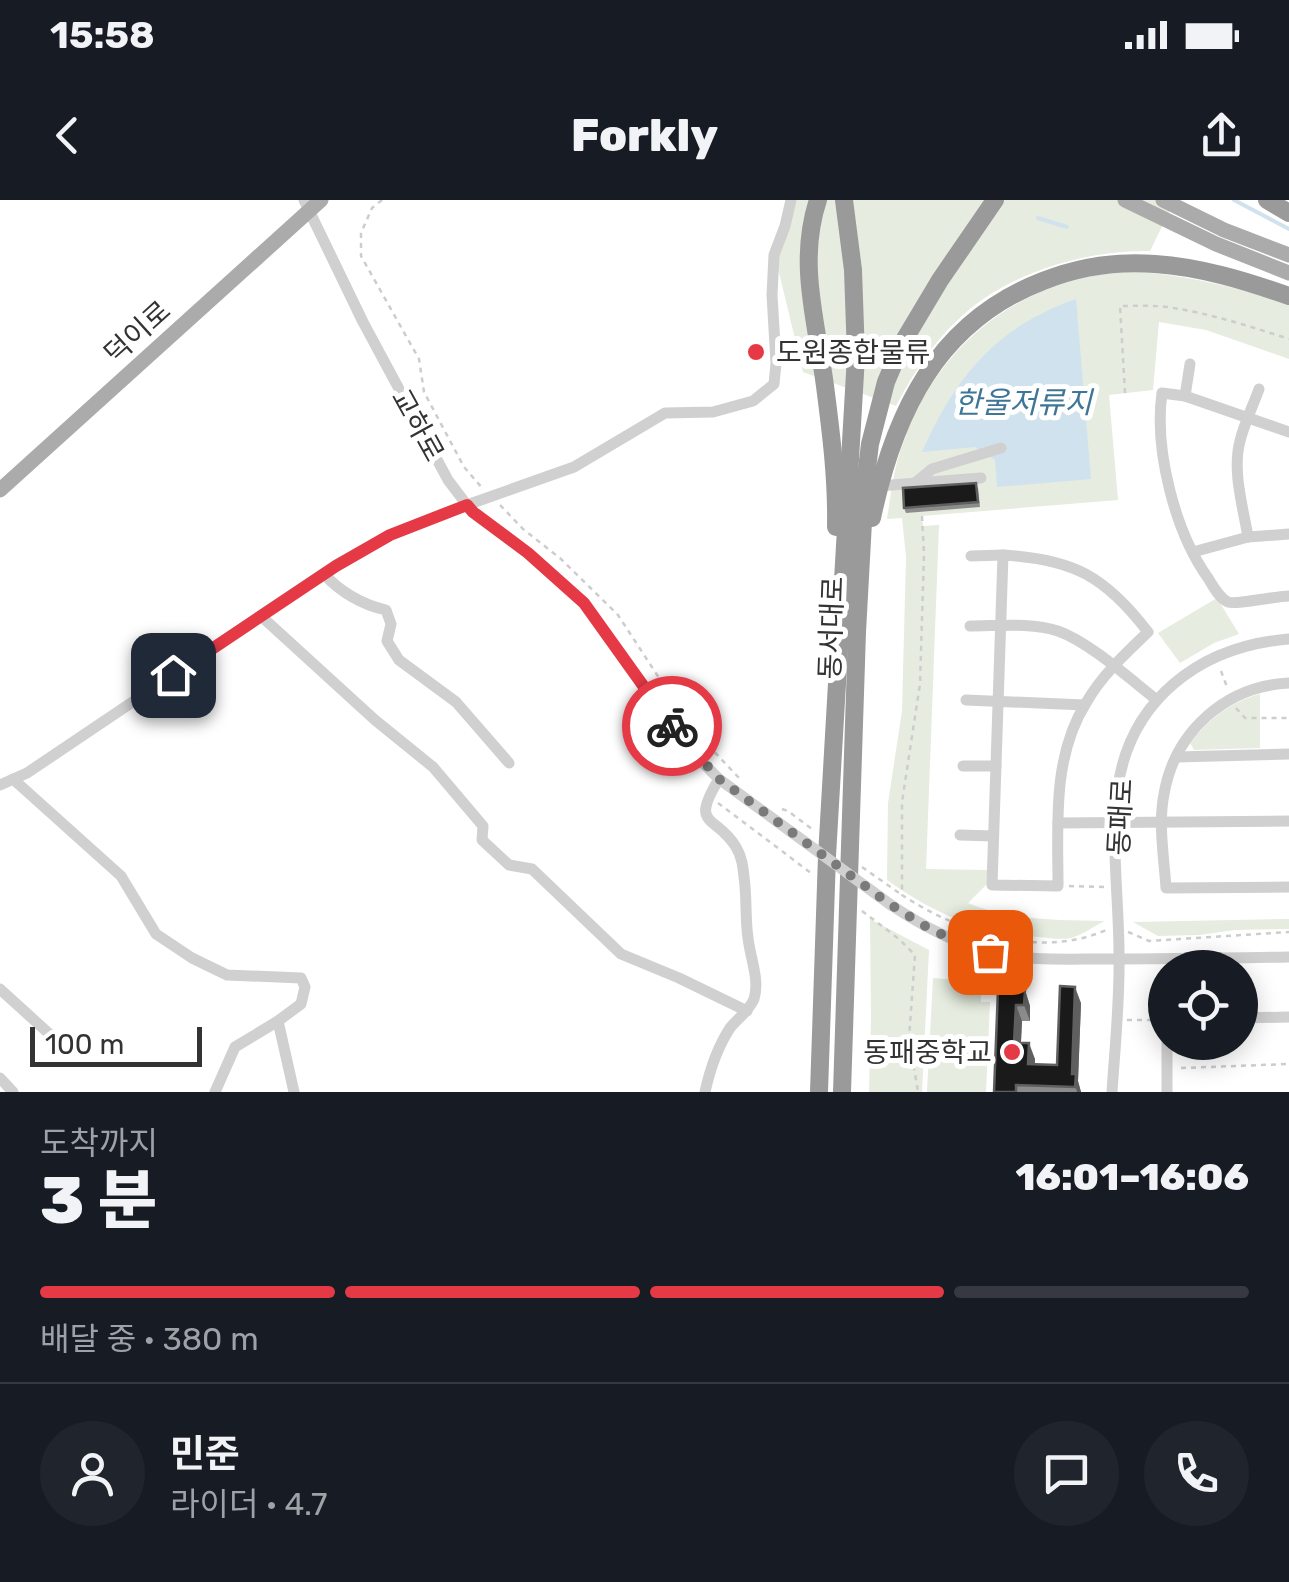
<!DOCTYPE html>
<html lang="ko">
<head>
<meta charset="utf-8">
<style>
  :root { --surface:#171b24; --page:#20242c; --text:#f1f3f6; --muted:#9ea1a6; --line:#363941; --accent:#e63946 }
  body { margin:0; font-family:Rubik,"Noto Sans KR",sans-serif; background:var(--page); color:var(--text); height:100vh; display:flex; flex-direction:column; font-size:38px; white-space:nowrap }
  * { box-sizing:border-box; margin:0 }
  p { font-size:32px; color:var(--muted) }
  .icon { flex:none; width:55px; height:55px; fill:none; stroke:currentColor; stroke-width:2; stroke-linecap:round; stroke-linejoin:round }
  .map { position:relative; height:892px; overflow:hidden }
  .panel { display:flex; flex-direction:column; background:var(--surface); flex:1 }
  .panel>* { flex:none }
  .tools { position:absolute; left:1148px; top:750px; display:grid; gap:20px }
  .tools a { display:grid; place-items:center; width:110px; height:110px; border-radius:50%; background:var(--surface); box-shadow:0 5px 25px #0003; font-size:50px }
  .scale { position:absolute; left:30px; bottom:25px; width:172px; box-sizing:border-box; padding-left:10px; border:5px solid #333; border-top:0; font-size:28px; line-height:35px; white-space:nowrap; color:#333; -webkit-text-stroke:8px #fff; paint-order:stroke }
  .pin { position:absolute; display:grid; place-items:center; width:85px; height:85px; color:#fff; margin:-42px; border-radius:20px; box-shadow:0 5px 15px #0006 }
  .courier { position:absolute; display:grid; place-items:center; width:100px; height:100px; margin:-50px; border:8px solid #e63946; border-radius:50%; background:#fff; color:#222; box-shadow:0 2px 12px #0007 }
  .summary em { font-style:normal; font-weight:800 }
  .summary div { display:flex; flex-direction:column-reverse }
  .summary { display:flex; align-items:center; justify-content:space-between; height:170px; padding:0 40px }
  h1 { font-size:65px; font-weight:800; line-height:75px }
  .bar { display:grid; grid-template-columns:repeat(4,1fr); gap:15px 10px; align-content:center; height:120px; padding:0 40px }
  .bar i { height:12px; border-radius:8px; background:var(--line) }
  .bar .current { background:var(--accent) }
  .bar p { grid-column:span 4 }
  .line { display:flex; align-items:center; gap:25px; padding:0 40px; border-top:2px solid var(--line) }
  .line div { flex:1 }
  .round { display:grid; place-items:center; flex:none; width:105px; height:105px; border-radius:52px; background:var(--page) }
  .status { display:flex; justify-content:space-between; align-items:center; height:70px; padding:0 50px; background:var(--surface); direction:ltr }
  .status svg { height:28px; fill:currentColor }
  header { display:flex; justify-content:space-between; align-items:center; height:130px; padding:0 40px; background:var(--surface); font-size:45px; font-weight:800 }
  .map>svg:first-child { display:block }
</style>
</head>
<body>
<div class="status"><b>15:58</b><svg viewBox="0 0 49 12"><path d="M0 12V9h3v3zM5 12V6h3v6zM10 12V3h3v9zM15 12V0h3v12zM26 1h20v11H26zM47 4h2v5h-2z"/></svg></div>
<header><svg class="icon" aria-label="back" viewBox="0 0 24 24"><path d="M15 5l-7 7 7 7"/></svg>Forkly<svg class="icon" aria-label="share" viewBox="0 0 24 24"><path d="M12 15V3M7 8l5-5 5 5M5 13v7h14v-7"/></svg></header>
<div class="map">
<svg width="1289" height="892" viewBox="0 0 1289 892">
  <rect width="100%" height="100%" fill="#fff"/>
  <!-- green -->
  <g fill="#e6ecdf">
    <path d="M 796,0 L 1175,0 L 1150,51 C 1090,50 1017,70 970,109 C 938,135 915,170 896,206 L 803,172 L 776,60 Z"/>
    <path d="M 1129,71 C 1187,75 1233,87 1289,103 L 1289,159 L 1206,130 L 1159,122 L 1153,190 L 1109,195 L 1118,300 L 922,316 L 923,326 L 939,325 L 926,669 L 987,670 L 987,684 L 968,703 C 1011,721 1058,720 1105,721 C 1094,726 1081,736 1070,738 C 1061,740 1048,738 1039,737 C 982,735 933,713 887,680 L 888,603 L 902,511 L 906,357 L 902,318 L 887,319 C 891,293 894,267 903,243 C 938,142 1023,78 1129,71 Z"/>
    <path d="M 1217,398 L 1239,434 L 1214,443 L 1180,463 L 1158,433 Z"/>
    <path d="M 1260,494 L 1260,548 L 1194,550 L 1190,543 C 1209,519 1230,502 1260,494 Z"/>
    <path d="M 870,719 L 929,750 L 922,892 L 869,892 L 871,818 Z"/>
    <path d="M 1289,719 L 1289,729 L 1235,730 L 1199,735 L 1158,736 L 1133,722 Z"/>
    <path d="M 933,778 L 968,781 L 981,791 L 981,802 L 990,802 L 986,892 L 927,892 Z"/>
  </g>
  <!-- water -->
  <path fill="#cfe2ee" d="M 1076,99 L 1091,279 L 997,287 L 995,260 L 975,247 L 922,252 C 956,176 996,127 1076,99 Z"/>
  <g fill="none" stroke-linecap="round" stroke-linejoin="round">
    <!-- stream -->
    <g stroke="#cfe2ee" stroke-width="4">
      <path d="M 1234,0 L 1289,29"/>
      <path d="M 1038,18 L 1067,27"/>
    </g>
    <!-- path -->
    <g stroke="#cdcdcd" stroke-width="2.5" stroke-dasharray="5 5" stroke-linecap="butt">
      <path d="M 382,0 L 372,8 L 361,33 L 361,56 L 419,159 L 424,192 L 464,267 L 483,289"/>
      <path d="M 1125,193 L 1120,106 C 1136,106 1152,105 1167,107 C 1209,113 1249,126 1289,139"/>
      <path d="M 500,305 L 523,329 L 561,359 L 618,415 L 691,527 L 740,579"/>
      <path d="M 922,316 L 924,354 L 920,484 L 902,602 L 902,695 C 960,733 1040,759 1106,730 L 1106,728"/>
      <path d="M 1221,471 L 1227,487"/>
      <path d="M 1236,508 L 1245,518 L 1289,518"/>
      <path d="M 718,603 L 811,673"/>
      <path d="M 782,609 L 788,611 L 812,629"/>
      <path d="M 862,667 L 902,695"/>
      <path d="M 1069,686 L 1106,687"/>
      <path d="M 862,711 L 899,739 L 915,755 L 909,838 L 918,892"/>
      <path d="M 1128,732 L 1149,741 L 1289,732"/>
      <path d="M 1127,820 L 1165,820"/>
      <path d="M 1181,868 L 1289,864"/>
    </g>
    <!-- minor -->
    <g stroke="#d0d0d0" stroke-width="11">
      <path d="M 304,0 L 363,122 L 448,280 L 473,313 L 528,353 L 584,403 L 668,521 L 698,558 L 719,579 L 790,631"/>
      <path d="M 1185,196 L 1190,164"/>
      <path d="M 1289,232 L 1185,196 L 1162,193 C 1154,250 1175,332 1208,378 C 1213,386 1219,398 1228,402 C 1235,405 1277,396 1289,396"/>
      <path d="M 915,283 L 932,269 L 1001,248"/>
      <path d="M 879,286 L 981,278"/>
      <path d="M 1248,337 C 1243,307 1232,271 1240,241 C 1244,224 1253,206 1259,189"/>
      <path d="M 1193,352 L 1248,337 L 1289,334"/>
      <path d="M 1003,355 C 1073,359 1105,376 1148,432 C 1125,454 1102,475 1086,503 C 1052,557 1058,625 1058,686 L 992,685 Z"/>
      <path d="M 971,356 L 1003,355"/>
      <path d="M 324,374 C 340,392 363,405 386,410 L 391,424 L 387,441 L 399,460 L 456,502 L 509,563"/>
      <path d="M 261,416 L 375,520 L 433,567 L 483,626 L 482,640 L 509,665 L 532,669 L 621,754 L 679,778 L 747,811"/>
      <path d="M 970,426 C 997,426 1031,422 1058,431 C 1089,442 1130,479 1157,500"/>
      <path d="M 1289,483 C 1226,486 1175,531 1164,594 C 1158,624 1164,657 1166,688 L 1289,687"/>
      <path d="M 966,500 L 1084,505"/>
      <path d="M 1176,557 L 1289,554"/>
      <path d="M 963,566 L 996,566"/>
      <path d="M 13,579 L 121,676 L 156,734 L 192,758 L 227,775 L 301,778 L 305,787 L 301,804 L 278,821 L 235,847 L 215,892"/>
      <path d="M 0,585 L 27,573 L 336,365 L 390,335 L 467,305 L 574,267 L 665,213 L 713,212 L 753,201 L 774,184 L 776,163 L 772,95 L 774,55 L 785,26 L 791,0"/>
      <path d="M 1058,623 L 1289,621"/>
      <path d="M 960,635 L 993,636"/>
      <path d="M 891,705 C 921,725 952,742 988,752 C 1025,761 1065,759 1103,759 C 1165,759 1227,758 1289,757"/>
      <path d="M 0,789 L 56,840"/>
      <path d="M 1240,818 L 1289,817"/>
      <path d="M 278,821 L 294,892"/>
      <path d="M 1167,842 L 1167,892"/>
      <path d="M 0,878 L 13,892"/>
      <path d="M 705,892 C 710,869 717,848 730,828 C 738,818 749,811 754,799 C 760,780 750,757 748,738 C 745,718 747,697 744,677 C 743,667 742,657 736,647 C 716,614 689,628 719,579"/>
      <path d="M 1112,892 C 1115,846 1120,800 1119,754 C 1119,702 1111,645 1117,593 C 1128,500 1200,446 1289,439"/>
    </g>
    <!-- major -->
    <g stroke="#ababab" stroke-width="15">
      <path d="M 1125,0 L 1216,44 L 1289,73"/>
      <path d="M 1163,0 L 1224,30 L 1289,55"/>
      <path d="M 0,290 L 321,0"/>
    </g>
    <!-- highway -->
    <g stroke="#9a9a9a" stroke-width="18">
      <path d="M 818,0 C 797,63 817,123 825,186 C 831,232 837,280 836,327"/>
      <path d="M 1267,0 L 1289,13"/>
      <path d="M 872,318 C 894,213 937,122 1043,81 C 1078,67 1117,61 1155,64 C 1201,67 1246,81 1289,96"/>
      <path d="M 819,892 L 827,656 L 856,156 L 853,70 L 844,0"/>
      <path d="M 842,892 L 857,432 L 865,285 L 870,244 L 886,182 L 903,142 L 940,80 L 995,0"/>
    </g>
    <!-- minor-bridge -->
    <path stroke="#d0d0d0" stroke-width="11" d="M 790,631 L 891,705"/>
  </g>
  <!-- wall -->
  <g fill="#8c8c8c">
    <path d="M 978,288 L 980,307 L 906,313 L 904,308 Z"/>
    <path d="M 998,789 L 1025,790 L 1030,806 L 1030,821 L 1022,821 L 1021,843 L 1035,859 L 1035,865 L 1057,865 L 1081,803 L 1078,881 L 1081,892 L 994,892 Z"/>
  </g>
  <!-- shaded-wall -->
  <g fill="#5f5f5f">
    <path d="M 1075,787 L 1081,803 L 1078,881 L 1081,892 L 1077,892 L 1072,874 Z"/>
    <path d="M 1025,790 L 1030,806 L 1030,821 L 1024,805 Z"/>
    <path d="M 1016,805 L 1022,821 L 1020,859 L 1014,843 Z"/>
    <path d="M 1029,843 L 1035,859 L 1034,880 L 1028,864 Z"/>
  </g>
  <!-- building -->
  <g fill="#1a1a1a" stroke="#5f5f5f" stroke-width="2.5">
    <path d="M 976,283 L 978,302 L 904,308 L 903,288 Z"/>
    <path d="M 1060,786 L 1075,787 L 1072,874 L 1076,874 L 1075,887 L 1016,885 L 1016,892 L 994,892 L 998,789 L 1025,790 L 1024,805 L 1016,805 L 1014,843 L 1029,843 L 1028,864 L 1057,865 Z"/>
  </g>
  <g fill="none" stroke-linecap="round" stroke-linejoin="round">
    <!-- done -->
    <path stroke="#7a7a7a" stroke-width="10" stroke-dasharray="0 18" d="M 672,526 L 719,579 L 891,705 L 933,731 L 990,752"/>
    <!-- route -->
    <path stroke="#e63946" stroke-width="12" d="M 173,475 L 336,366 L 390,335 L 467,305 L 473,312 L 528,353 L 584,403 L 672,526"/>
  </g>
  <!-- markers -->
  <g fill="#e63946" stroke="#fff" stroke-width="4">
    <circle cx="756" cy="152" r="10"/>
    <circle cx="1012" cy="852" r="10"/>
  </g>
  <g text-anchor="middle" stroke-width="10" stroke-linejoin="round" paint-order="stroke">
    <!-- street labels -->
    <g font-size="28" fill="#333" stroke="#fff">
      <text transform="translate(137 132) rotate(-42)" y="10">덕이로</text>
      <text transform="translate(418 225) rotate(61)" y="10">교하로</text>
      <text transform="translate(831 428) rotate(-88)" y="10">동서대로</text>
      <text transform="translate(1120 617) rotate(-87)" y="10">동패로</text>
    </g>
    <!-- poi labels -->
    <g font-size="28" fill="#333" stroke="#fff" text-anchor="start">
      <text x="776" y="162">도원종합물류</text>
      <text x="992" y="862" text-anchor="end">동패중학교</text>
    </g>
    <!-- water labels -->
    <g font-size="30" font-style="italic" fill="#3f7597" stroke="#fff">
      <text x="1023" y="213">한울저류지</text>
    </g>
  </g>
</svg>
<div class="tools">
<a><svg class="icon" aria-label="locate" viewBox="0 0 24 24"><circle cx="12" cy="12" r="6"/><path d="M12 2v4M12 18v4M2 12h4M18 12h4"/></svg></a>
</div>
<div class="scale">100 m</div>
<div class="pin" style="left:990px;top:752px;background:#ea580c"><svg class="icon" aria-label="bag" viewBox="0 0 24 24"><path d="M5 8h14l-1 12H6zM9 8a3 3 0 0 1 6 0"/></svg></div>
<div class="pin" style="left:173px;top:475px;background:#1f2937"><svg class="icon" aria-label="home" viewBox="0 0 24 24"><path d="M3 11l9-7 9 7M6 9v11h12V9"/></svg></div>
<div class="courier" style="left:672px;top:526px"><svg class="icon" aria-label="bike" viewBox="0 0 24 24"><circle cx="6" cy="16" r="4"/><circle cx="18" cy="16" r="4"/><path d="M6 16l4-8h5l3 8M10 8l3 8H6M13 5h3"/></svg></div>
</div>
<section class="panel">
<div class="summary"><div><h1>3 분</h1><p>도착까지</p></div><em>16:01–16:06</em></div>
<div class="bar"><i class="current"></i><i class="current"></i><i class="current"></i><i></i><p>배달 중 · 380 m</p></div>
<div class="line" style="height:180px"><a class="round"><svg class="icon" aria-label="person" viewBox="0 0 24 24"><circle cx="12" cy="8" r="4"/><path d="M4 21q1-7 8-7t8 7"/></svg></a><div><b>민준</b><p>라이더 · 4.7</p></div><a class="round"><svg class="icon" aria-label="chat" viewBox="0 0 24 24"><path d="M4 5h16v11H9l-5 4z"/></svg></a><a class="round"><svg class="icon" aria-label="phone" viewBox="0 0 24 24"><path d="M5 4h4l2 5-3 2q2 4 5 5l2-3 5 2v4C11 20 4 13 5 4z"/></svg></a></div>
</section>
</body>
</html>
